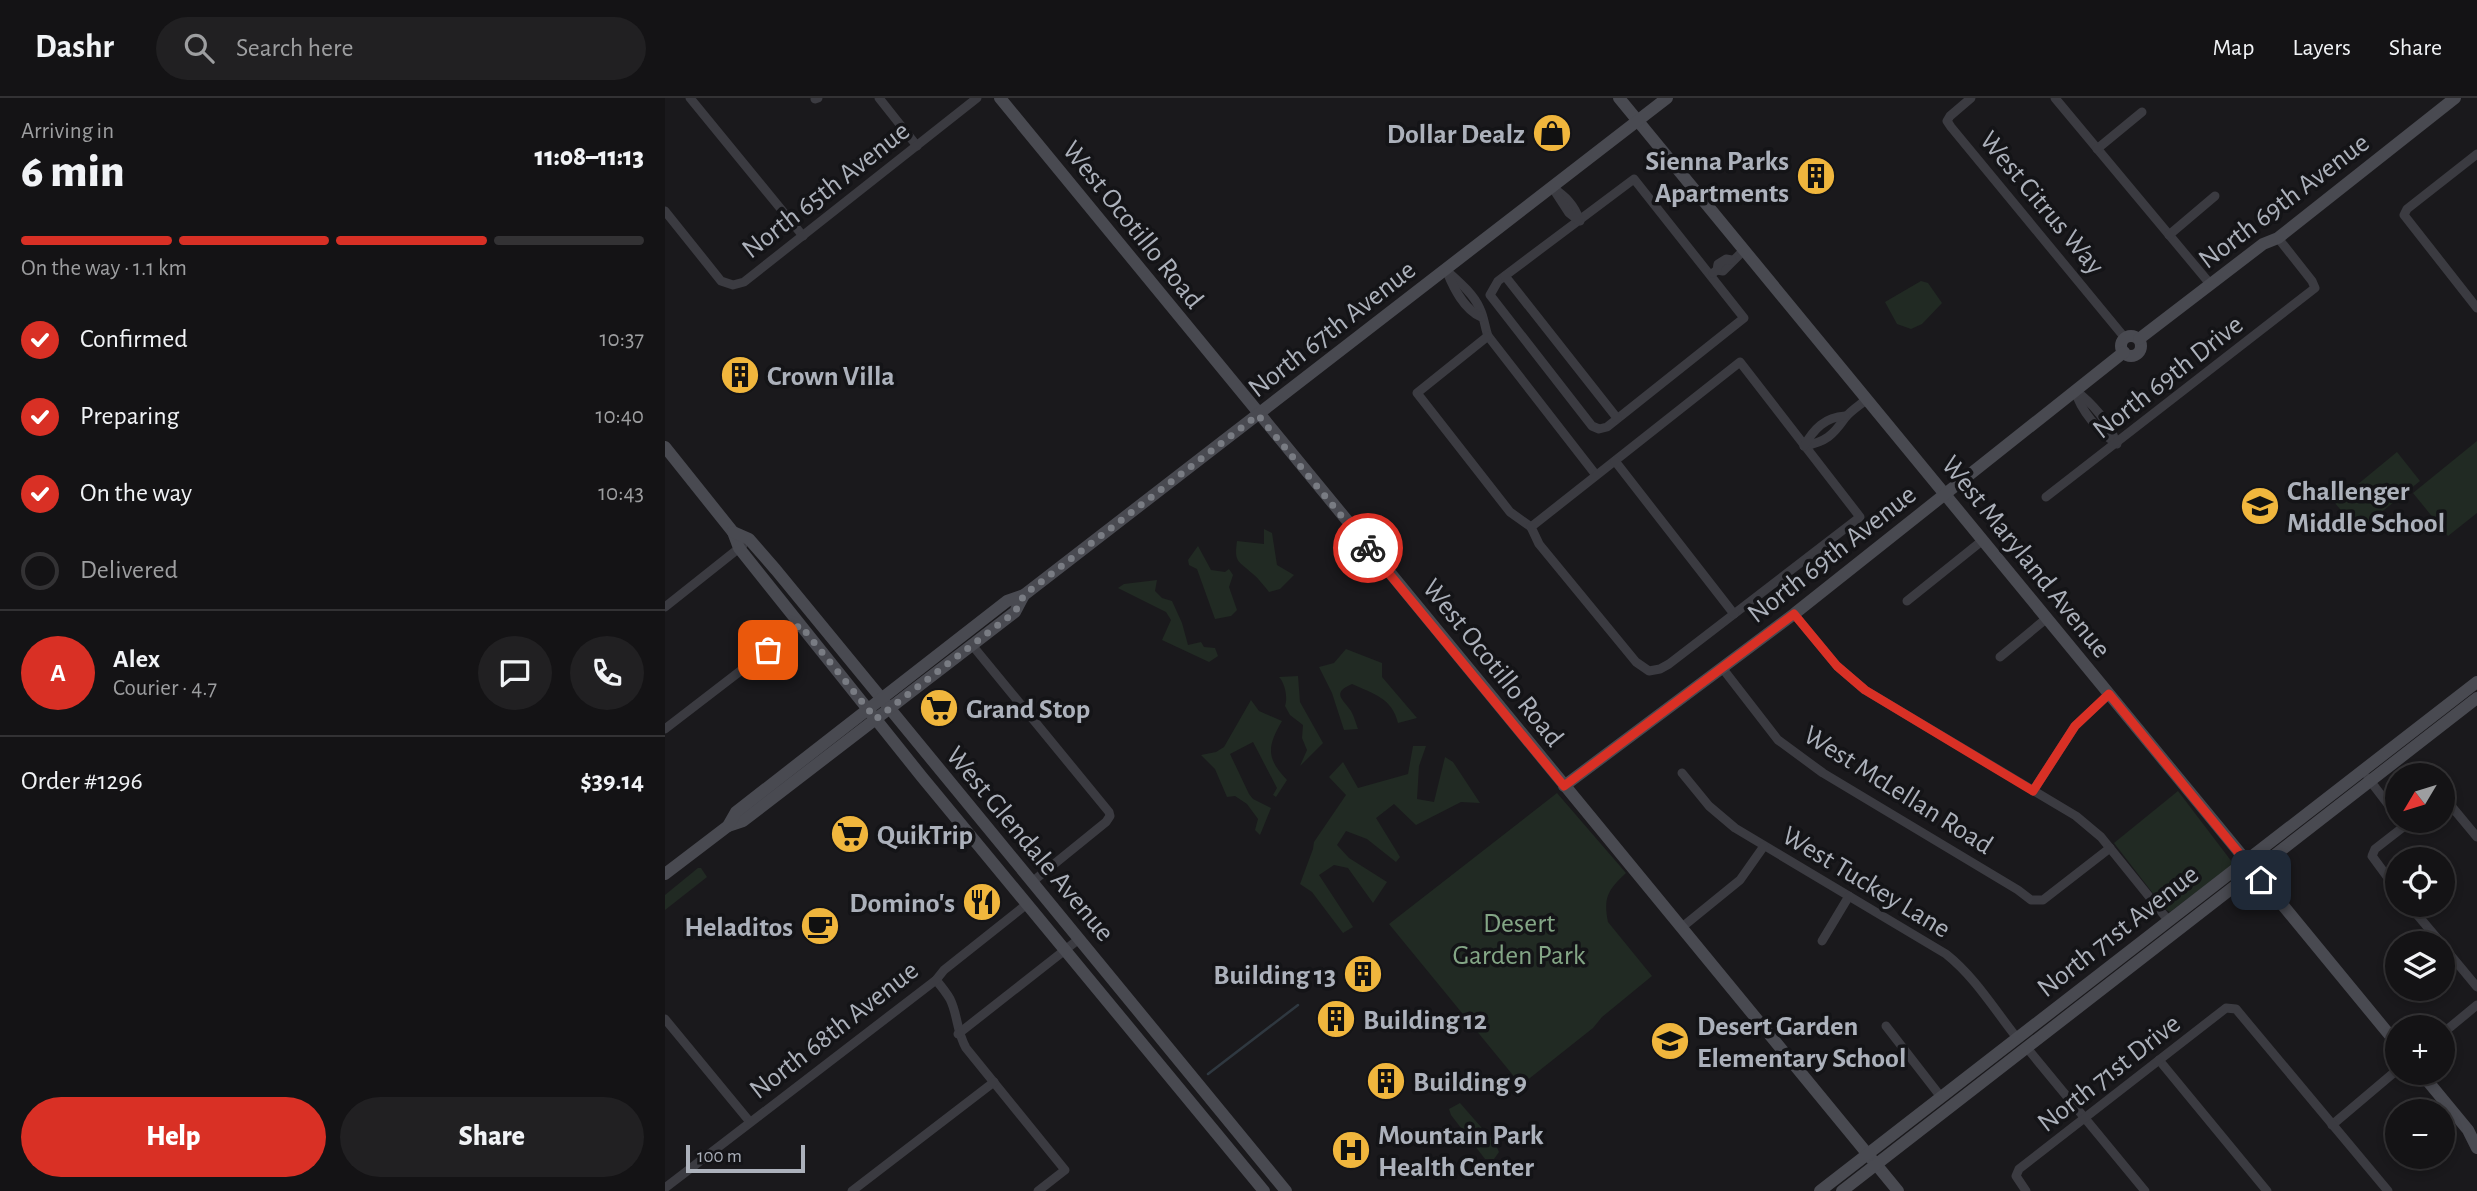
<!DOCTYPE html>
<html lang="en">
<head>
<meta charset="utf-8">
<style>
  :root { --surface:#141315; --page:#212022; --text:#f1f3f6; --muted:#9d9ea0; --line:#333234; --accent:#d93025 }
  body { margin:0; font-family:"Alegreya Sans",sans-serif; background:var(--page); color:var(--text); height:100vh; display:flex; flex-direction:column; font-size:26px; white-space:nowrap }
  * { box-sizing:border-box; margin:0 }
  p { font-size:23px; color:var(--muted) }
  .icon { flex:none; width:38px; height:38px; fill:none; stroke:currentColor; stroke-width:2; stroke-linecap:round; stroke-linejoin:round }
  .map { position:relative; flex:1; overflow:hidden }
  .side { display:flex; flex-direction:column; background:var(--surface); width:665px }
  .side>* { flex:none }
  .needle { width:46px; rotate:232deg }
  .fabs { position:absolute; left:1720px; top:665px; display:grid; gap:14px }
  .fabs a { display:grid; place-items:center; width:70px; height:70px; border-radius:50%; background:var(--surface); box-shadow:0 4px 10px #0003,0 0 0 2px var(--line); font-size:35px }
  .scale { position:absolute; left:21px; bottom:18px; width:119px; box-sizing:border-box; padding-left:7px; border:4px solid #acb1bb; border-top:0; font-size:19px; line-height:24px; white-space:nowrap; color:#acb1bb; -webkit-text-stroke:5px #141417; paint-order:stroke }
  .pin { position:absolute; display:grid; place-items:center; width:60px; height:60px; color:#fff; margin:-30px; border-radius:14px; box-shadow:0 4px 10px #0006 }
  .courier { position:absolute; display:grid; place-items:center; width:70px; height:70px; margin:-35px; border:5px solid #d93025; border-radius:50%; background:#fff; color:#222; box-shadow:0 2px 9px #0007 }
  .overview em { font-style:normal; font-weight:800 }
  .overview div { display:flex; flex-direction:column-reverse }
  .overview { display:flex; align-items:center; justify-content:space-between; height:119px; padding:0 21px }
  h1 { font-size:46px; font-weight:800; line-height:52px }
  .bar { display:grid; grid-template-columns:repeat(4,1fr); gap:10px 7px; align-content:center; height:84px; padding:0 21px }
  .bar i { height:9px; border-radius:5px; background:var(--line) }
  .bar .on { background:var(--accent) }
  .bar p { grid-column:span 4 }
  .line { display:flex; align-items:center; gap:18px; padding:0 21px; border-top:2px solid var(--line) }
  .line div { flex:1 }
  .round { display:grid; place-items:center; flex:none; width:74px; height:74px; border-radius:37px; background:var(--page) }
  ol { padding:0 21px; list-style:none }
  li { display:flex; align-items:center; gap:21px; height:77px }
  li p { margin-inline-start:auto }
  li .icon { padding:7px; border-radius:50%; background:var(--accent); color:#fff; stroke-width:4 }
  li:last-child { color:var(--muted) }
  li i { width:38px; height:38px; border:4px solid var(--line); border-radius:50% }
  .primary-button { display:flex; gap:14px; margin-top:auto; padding:14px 21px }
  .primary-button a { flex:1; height:80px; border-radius:42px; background:var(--accent); color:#fff; font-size:28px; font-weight:800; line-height:80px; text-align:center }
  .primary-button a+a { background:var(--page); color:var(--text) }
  header { display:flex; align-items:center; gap:42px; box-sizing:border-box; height:98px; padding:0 35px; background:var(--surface); border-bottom:2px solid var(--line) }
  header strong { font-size:33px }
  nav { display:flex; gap:38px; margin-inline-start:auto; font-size:24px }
  .search { width:490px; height:63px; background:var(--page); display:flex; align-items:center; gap:18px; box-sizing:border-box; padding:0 24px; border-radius:38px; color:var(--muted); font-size:26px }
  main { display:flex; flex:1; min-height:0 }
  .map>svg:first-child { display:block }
</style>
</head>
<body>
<header>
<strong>Dashr</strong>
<div class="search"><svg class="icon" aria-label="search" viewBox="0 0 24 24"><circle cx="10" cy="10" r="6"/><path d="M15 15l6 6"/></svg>Search here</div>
<nav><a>Map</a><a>Layers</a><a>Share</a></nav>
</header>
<main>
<section class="side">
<div class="overview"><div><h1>6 min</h1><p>Arriving in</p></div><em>11:08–11:13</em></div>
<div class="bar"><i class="on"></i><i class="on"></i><i class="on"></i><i></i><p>On the way · 1.1 km</p></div>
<ol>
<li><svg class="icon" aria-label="check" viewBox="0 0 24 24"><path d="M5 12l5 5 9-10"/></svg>Confirmed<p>10:37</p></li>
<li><svg class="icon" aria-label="check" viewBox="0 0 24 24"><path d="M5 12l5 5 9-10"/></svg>Preparing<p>10:40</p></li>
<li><svg class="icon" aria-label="check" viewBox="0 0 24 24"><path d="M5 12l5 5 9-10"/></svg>On the way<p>10:43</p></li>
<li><i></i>Delivered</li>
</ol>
<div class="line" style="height:126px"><b class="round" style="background:var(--accent);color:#fff">A</b><div><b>Alex</b><p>Courier · 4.7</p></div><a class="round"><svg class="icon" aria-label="chat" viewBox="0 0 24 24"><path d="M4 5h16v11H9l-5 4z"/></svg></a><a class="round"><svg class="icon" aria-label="phone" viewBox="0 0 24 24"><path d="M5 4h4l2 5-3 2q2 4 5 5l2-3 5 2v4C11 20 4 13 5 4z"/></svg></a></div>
<div class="line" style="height:91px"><div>Order #1296</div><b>$39.14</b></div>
<div class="primary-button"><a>Help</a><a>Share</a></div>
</section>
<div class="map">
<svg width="1812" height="1093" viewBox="0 0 1812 1093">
  <rect width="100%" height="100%" fill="#1a191c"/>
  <!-- green -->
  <g fill="#212a23">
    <path d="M 1256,183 L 1263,185 L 1277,205 L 1257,226 L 1246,231 L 1232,226 L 1220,204 Z"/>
    <path d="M 1812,343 L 1812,415 L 1783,438 L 1748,395 Z"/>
    <path d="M 1732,354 L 1755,383 L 1693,433 L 1670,405 Z"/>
    <path d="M 599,431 L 607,435 L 612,467 L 629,477 L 615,491 L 604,494 C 599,488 594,481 588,476 C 573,462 569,465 572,443 L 599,446 Z"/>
    <path d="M 533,448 L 546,472 L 560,474 L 564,471 L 568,477 L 564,489 L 572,512 L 566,518 L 550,521 L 532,471 L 524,467 L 523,462 Z"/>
    <path d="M 492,482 L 490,493 L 497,500 L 507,503 L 517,525 L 523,547 L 536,544 L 539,549 L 550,550 L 553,558 L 544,564 L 497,542 L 506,522 L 501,514 L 453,490 L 459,486 Z"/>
    <path d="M 681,551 L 717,565 L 717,579 L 752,620 L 733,625 C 727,600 709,596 687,586 C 666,595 678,601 686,613 C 689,618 691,626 693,631 L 679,632 L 667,595 L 654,569 L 669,565 Z"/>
    <path d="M 633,578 L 635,604 L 658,645 L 635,668 L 642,652 L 637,640 L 638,627 L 625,617 L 620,608 C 623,600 620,585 614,579 Z"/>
    <path d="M 586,602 L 594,613 L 617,623 C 602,649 601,660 622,682 L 611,699 L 608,697 L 612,690 L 588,644 L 565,656 L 584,696 L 588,701 L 606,710 L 595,737 L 590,732 L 593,721 L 582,706 L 570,698 L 562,699 L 550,671 L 536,657 L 551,654 L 559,649 Z"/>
    <path d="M 748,648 L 761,648 L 754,668 L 752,701 L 769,704 L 780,659 L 788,664 L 815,705 L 796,704 L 751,727 L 729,706 L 711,720 L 735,759 L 731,764 L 702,741 L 681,733 L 672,747 L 684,760 L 722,784 L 708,805 L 683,770 L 669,767 L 654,777 L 688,829 L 678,835 L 647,794 L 635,786 L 648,751 L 649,744 L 681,697 L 664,679 L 678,664 L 693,690 L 743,676 Z"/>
    <path d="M 1513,693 L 1567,764 L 1567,767 L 1505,814 L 1500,811 L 1449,745 Z"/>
    <path d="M 892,695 L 961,775 C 943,792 938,799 943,824 L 987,878 L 937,919 L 928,930 L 856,987 L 724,826 Z"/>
    <path d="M 33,770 L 36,770 L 42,779 L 0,812 L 0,797 Z"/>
    <path d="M 795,1005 L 830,1045 L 834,1054 L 829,1061 L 820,1061 L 786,1017 L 784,1011 Z"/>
  </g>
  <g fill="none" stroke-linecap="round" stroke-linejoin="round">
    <!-- stream -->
    <path stroke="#2f3840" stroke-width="2.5" d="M 543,976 L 633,907"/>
    <!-- street -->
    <g stroke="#3b3b41" stroke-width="9">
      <path d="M 25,0 L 138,138"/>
      <path d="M 214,0 L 252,48"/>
      <path d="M 1306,0 L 1285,18 L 1282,23 L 1286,29 L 1460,240"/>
      <path d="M 1390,0 L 1546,187"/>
      <path d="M 150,1 L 153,0"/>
      <path d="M 1432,51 L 1477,14"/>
      <path d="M 1812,56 L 1742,111 L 1739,117 L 1812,210"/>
      <path d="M 969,81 L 1079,220 L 942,329 L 934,331 L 927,328 L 825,197 L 833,183 Z"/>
      <path d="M 887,89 C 901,99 909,106 915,123"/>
      <path d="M 891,95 L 904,115 L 913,122"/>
      <path d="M 0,113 L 56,183 L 68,187 L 79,184 L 312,0"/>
      <path d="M 1504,137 L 1550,98"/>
      <path d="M 781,172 C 792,182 809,196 815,211 C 819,219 820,230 823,238 L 931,377"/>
      <path d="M 1052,172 L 1058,173 L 1079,152"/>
      <path d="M 782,174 C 789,191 799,211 816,219"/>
      <path d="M 1048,175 L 1052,172 L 1053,166 L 1061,161 L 1067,162"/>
      <path d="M 840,178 L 952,320"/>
      <path d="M 823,238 L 752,295 L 845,414 L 866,429"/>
      <path d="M 1075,264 L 1195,419 L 1004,566 L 995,571 L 984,573 L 971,564 L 874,446 L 866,429 Z"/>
      <path d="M 1410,292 C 1415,312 1434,334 1452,346"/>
      <path d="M 1410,292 C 1427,305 1445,325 1451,345"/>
      <path d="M 1139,348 C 1161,344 1168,337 1180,320 C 1185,313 1195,307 1202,301"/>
      <path d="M 1139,348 C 1149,331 1160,319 1180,318"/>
      <path d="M 950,363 L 1069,516"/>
      <path d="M 1381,399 L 1650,190 L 1647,183 L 1613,140"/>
      <path d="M 1242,503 L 1318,442"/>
      <path d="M 0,509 L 78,447"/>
      <path d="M 1129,516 L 1172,568 L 1200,592 L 1411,718 L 1436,739 L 1503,822"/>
      <path d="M 307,547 L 444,714 L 445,718 L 441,724 L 367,784"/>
      <path d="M 1335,559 L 1382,520"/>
      <path d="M 1058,571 L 1113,642 L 1158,675 L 1353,792 L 1366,802 L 1378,802 L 1445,750"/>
      <path d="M 0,631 L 135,527"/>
      <path d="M 1017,675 L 1044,708 L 1070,730 L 1281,856 C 1310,879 1329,911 1352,940"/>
      <path d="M 1703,680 L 1732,718"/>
      <path d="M 1368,693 L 1410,628 L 1444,596"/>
      <path d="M 1778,703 L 1787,709 L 1812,739"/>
      <path d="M 1732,792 L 1707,758 L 1710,751 L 1746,723"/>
      <path d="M 1744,807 L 1776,845"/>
      <path d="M 1016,830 L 1075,782 L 1099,748"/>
      <path d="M 1157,843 L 1184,798"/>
      <path d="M 1778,848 L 1812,889"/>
      <path d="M 271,882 C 276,888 281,894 285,901 C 293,917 291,932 301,950 L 400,1072 L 373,1093"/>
      <path d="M 0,921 L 85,1024"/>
      <path d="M 1221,928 L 1276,999"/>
      <path d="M 1778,935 L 1812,907"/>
      <path d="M 293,936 L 414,841"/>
      <path d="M 1362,950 L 1480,1093"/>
      <path d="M 1494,962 L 1602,1093"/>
      <path d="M 1667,1027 L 1732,972"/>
      <path d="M 0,1090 L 271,882 L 279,872 L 362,806"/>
      <path d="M 187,1093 L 329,984"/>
      <path d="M 1361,1093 L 1351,1078 L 1354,1071 L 1561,910 L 1571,911 L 1723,1093"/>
    </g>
    <!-- secondary -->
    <g stroke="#494a51" stroke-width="12">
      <path d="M 335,0 L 1233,1093"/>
      <path d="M 954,0 L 1732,946"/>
      <circle cx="1466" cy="248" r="10"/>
      <path d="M 1474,241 L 1598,146 L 1613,140 L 1790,0"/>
      <path d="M 0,349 L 68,434 L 74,450 L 257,679 L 599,1093"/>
      <path d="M 68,434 L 84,441 L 111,472 L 621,1093"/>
      <path d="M 899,688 L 1129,516 L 1459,254"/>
      <path d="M 63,728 L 78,723 L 350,514 L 359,497"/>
      <path d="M 0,776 L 63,728 L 71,714 L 342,503 L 359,497 L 1002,0"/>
      <path d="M 1756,975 L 1803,1032 L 1812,1050"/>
      <path d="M 1155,1093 L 1812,584"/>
      <path d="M 1177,1093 L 1812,600"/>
    </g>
  </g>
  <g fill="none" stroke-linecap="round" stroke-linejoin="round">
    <!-- done -->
    <path stroke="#797c83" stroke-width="7" stroke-dasharray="0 12.6" d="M 103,552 L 135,527 L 211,621 L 350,514 L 359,497 L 593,317 L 703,450"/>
    <!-- route -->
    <path stroke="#d93025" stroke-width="9" d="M 703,450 L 899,688 L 1129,516 L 1172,568 L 1200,592 L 1368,693 L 1410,628 L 1444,596 L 1596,782"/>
  </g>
  <!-- icons -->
  <defs>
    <g id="shop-disc" transform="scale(2.0125)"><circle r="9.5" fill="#f0b63d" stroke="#141417"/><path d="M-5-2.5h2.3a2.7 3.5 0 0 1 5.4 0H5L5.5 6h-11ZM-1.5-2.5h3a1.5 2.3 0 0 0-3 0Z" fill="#111"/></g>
    <g id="building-disc" transform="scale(2.0125)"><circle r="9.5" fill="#f0b63d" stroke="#141417"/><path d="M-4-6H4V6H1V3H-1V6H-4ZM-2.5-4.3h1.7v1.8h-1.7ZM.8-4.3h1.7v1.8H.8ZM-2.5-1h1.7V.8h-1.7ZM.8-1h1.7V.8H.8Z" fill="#111"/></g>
    <g id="school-disc" transform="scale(2.0125)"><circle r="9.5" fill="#f0b63d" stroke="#141417"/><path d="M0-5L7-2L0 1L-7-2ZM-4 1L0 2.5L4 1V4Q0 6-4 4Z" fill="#111"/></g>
    <g id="supermarket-disc" transform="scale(2.0125)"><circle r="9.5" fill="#f0b63d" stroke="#141417"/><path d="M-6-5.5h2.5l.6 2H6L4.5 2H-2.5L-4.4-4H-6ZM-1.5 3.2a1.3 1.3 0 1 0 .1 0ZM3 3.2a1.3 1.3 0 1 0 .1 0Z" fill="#111"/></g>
    <g id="restaurant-disc" transform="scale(2.0125)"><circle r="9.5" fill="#f0b63d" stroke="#141417"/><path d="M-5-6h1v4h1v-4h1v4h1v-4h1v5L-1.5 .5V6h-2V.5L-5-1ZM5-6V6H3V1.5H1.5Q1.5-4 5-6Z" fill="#111"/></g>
    <g id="cafe-disc" transform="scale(2.0125)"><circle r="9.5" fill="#f0b63d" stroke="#141417"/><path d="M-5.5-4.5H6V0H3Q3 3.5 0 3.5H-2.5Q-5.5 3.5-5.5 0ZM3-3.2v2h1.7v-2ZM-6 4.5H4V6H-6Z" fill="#111"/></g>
    <g id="hospital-disc" transform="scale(2.0125)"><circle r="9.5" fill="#f0b63d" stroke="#141417"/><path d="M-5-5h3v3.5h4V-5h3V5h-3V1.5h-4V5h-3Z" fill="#111"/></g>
  </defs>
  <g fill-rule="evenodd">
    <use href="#shop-disc" x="887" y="35"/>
    <use href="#building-disc" x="1151" y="78"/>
    <use href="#building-disc" x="75" y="277"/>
    <use href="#school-disc" x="1595" y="408"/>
    <use href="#supermarket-disc" x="274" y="610"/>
    <use href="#supermarket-disc" x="185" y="736"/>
    <use href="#restaurant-disc" x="317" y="804"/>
    <use href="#cafe-disc" x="155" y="828"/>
    <use href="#building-disc" x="698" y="876"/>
    <use href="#building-disc" x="671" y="921"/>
    <use href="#school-disc" x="1005" y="943"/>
    <use href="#building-disc" x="721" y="983"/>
    <use href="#hospital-disc" x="686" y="1052"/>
  </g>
  <g text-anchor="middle" stroke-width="7" stroke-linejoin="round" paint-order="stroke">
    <!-- poi labels -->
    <g font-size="28" font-weight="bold" fill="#acb1bb" stroke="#141417" text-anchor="start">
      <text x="860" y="45" text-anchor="end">Dollar Dealz</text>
      <text x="1124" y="72" text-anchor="end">Sienna Parks<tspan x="1124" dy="32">Apartments</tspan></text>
      <text x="102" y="287">Crown Villa</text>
      <text x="1622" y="402">Challenger<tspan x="1622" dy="32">Middle School</tspan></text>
      <text x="301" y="620">Grand Stop</text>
      <text x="212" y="746">QuikTrip</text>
      <text x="290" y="814" text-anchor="end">Domino's</text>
      <text x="128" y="838" text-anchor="end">Heladitos</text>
      <text x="671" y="886" text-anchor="end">Building 13</text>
      <text x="698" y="931">Building 12</text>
      <text x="1032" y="937">Desert Garden<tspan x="1032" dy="32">Elementary School</tspan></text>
      <text x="748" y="993">Building 9</text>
      <text x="713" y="1046">Mountain Park<tspan x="713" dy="32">Health Center</tspan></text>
    </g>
    <!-- street labels -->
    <g font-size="28" fill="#acb1bb" stroke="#141417">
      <text transform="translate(160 91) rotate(-38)" y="10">North 65th Avenue</text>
      <text transform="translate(1618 102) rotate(-37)" y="10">North 69th Avenue</text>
      <text transform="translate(1378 104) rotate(50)" y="10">West Citrus Way</text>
      <text transform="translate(469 126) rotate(51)" y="10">West Ocotillo Road</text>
      <text transform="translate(666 230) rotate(-38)" y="10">North 67th Avenue</text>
      <text transform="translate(1502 278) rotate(-38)" y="10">North 69th Drive</text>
      <text transform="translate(1166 455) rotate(-38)" y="10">North 69th Avenue</text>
      <text transform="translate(1362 458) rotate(51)" y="10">West Maryland Avenue</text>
      <text transform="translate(829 564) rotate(51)" y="10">West Ocotillo Road</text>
      <text transform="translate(1234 691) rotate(32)" y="10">West McLellan Road</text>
      <text transform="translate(366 745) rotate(50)" y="10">West Glendale Avenue</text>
      <text transform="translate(1202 783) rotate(31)" y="10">West Tuckey Lane</text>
      <text transform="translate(1452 832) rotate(-38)" y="10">North 71st Avenue</text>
      <text transform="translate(168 931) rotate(-38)" y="10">North 68th Avenue</text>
      <text transform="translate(1443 974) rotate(-38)" y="10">North 71st Drive</text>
    </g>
    <!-- park labels -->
    <g font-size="28" fill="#84a686" stroke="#141417">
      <text x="854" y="834">Desert<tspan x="854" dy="32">Garden Park</tspan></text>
    </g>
  </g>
</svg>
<div class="fabs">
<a><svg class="needle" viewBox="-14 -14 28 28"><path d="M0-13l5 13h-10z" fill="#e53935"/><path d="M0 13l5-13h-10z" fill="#9d9ea0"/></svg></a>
<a><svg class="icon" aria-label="locate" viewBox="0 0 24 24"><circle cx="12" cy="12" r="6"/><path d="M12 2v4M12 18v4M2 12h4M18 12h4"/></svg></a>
<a><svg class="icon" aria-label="layers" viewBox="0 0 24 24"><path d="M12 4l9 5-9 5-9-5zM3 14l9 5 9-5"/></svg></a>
<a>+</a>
<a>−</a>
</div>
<div class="scale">100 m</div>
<div class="pin" style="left:103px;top:552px;background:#ea580c"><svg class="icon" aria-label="bag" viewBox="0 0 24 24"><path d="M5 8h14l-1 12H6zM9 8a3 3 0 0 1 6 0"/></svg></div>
<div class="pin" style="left:1596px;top:782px;background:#1f2937"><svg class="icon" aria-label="home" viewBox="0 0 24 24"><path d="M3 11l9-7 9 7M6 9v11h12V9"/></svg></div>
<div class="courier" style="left:703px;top:450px"><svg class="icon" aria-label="bike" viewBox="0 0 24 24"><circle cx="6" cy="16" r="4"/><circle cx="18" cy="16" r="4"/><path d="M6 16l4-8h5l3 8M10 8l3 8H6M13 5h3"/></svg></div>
</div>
</main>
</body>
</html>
